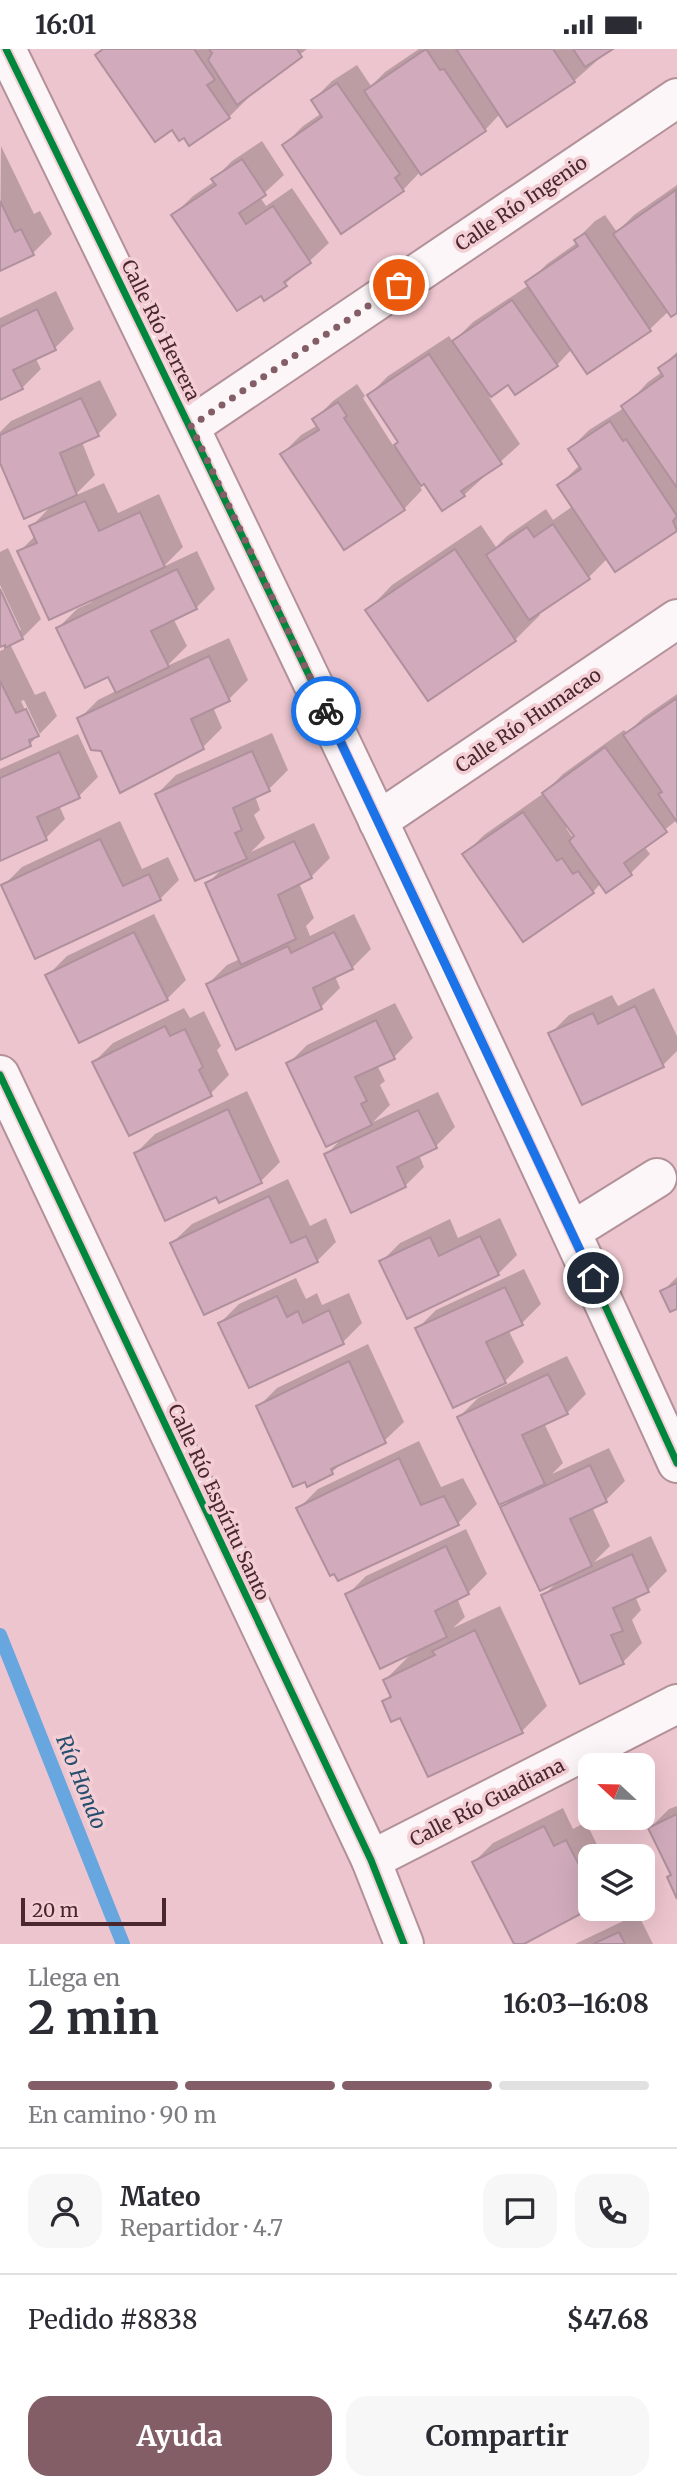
<!DOCTYPE html>
<html lang="es">
<head>
<meta charset="utf-8">
<style>
  :root { --surface:#fff; --page:#f7f7f7; --text:#2b2b33; --muted:#7c7c81; --line:#e1e1e2; --accent:#835e67 }
  body { margin:0; font-family:Merriweather,serif; background:var(--page); color:var(--text); height:100vh; display:flex; flex-direction:column; font-size:26px; white-space:nowrap }
  * { box-sizing:border-box; margin:0 }
  p { font-size:23px; color:var(--muted) }
  .icon { flex:none; width:38px; height:38px; fill:none; stroke:currentColor; stroke-width:2; stroke-linecap:round; stroke-linejoin:round }
  .map { position:relative; height:1895px; overflow:hidden }
  .panel { display:flex; flex-direction:column; background:var(--surface); flex:1 }
  .panel>* { flex:none }
  .needle { width:46px; rotate:292deg }
  .controls { position:absolute; left:578px; top:1704px; display:grid; gap:14px }
  .controls a { display:grid; place-items:center; width:77px; height:77px; border-radius:14px; background:var(--surface); box-shadow:0 7px 28px #0002; font-size:35px }
  .scale { position:absolute; left:21px; bottom:18px; width:145px; box-sizing:border-box; padding-left:7px; border:4px solid #4a272f; border-top:0; font-size:19px; line-height:24px; white-space:nowrap; color:#4a272f; -webkit-text-stroke:5px #f3ced4; paint-order:stroke }
  .pin { position:absolute; display:grid; place-items:center; width:60px; height:60px; color:#fff; margin:-30px; border:4px solid #fff; border-radius:50%; box-shadow:0 2px 7px #0007 }
  .courier { position:absolute; display:grid; place-items:center; width:70px; height:70px; margin:-35px; border:5px solid #1a73e8; border-radius:50%; background:#fff; color:#222; box-shadow:0 2px 9px #0007 }
  .headline em { font-style:normal; font-weight:700 }
  .headline div { display:flex; flex-direction:column-reverse }
  .headline { display:flex; align-items:center; justify-content:space-between; height:119px; padding:0 28px }
  h1 { font-size:46px; font-weight:700; line-height:52px }
  .bar { display:grid; grid-template-columns:repeat(4,1fr); gap:10px 7px; align-content:center; height:84px; padding:0 28px }
  .bar i { height:9px; border-radius:5px; background:var(--line) }
  .bar .active { background:var(--accent) }
  .bar p { grid-column:span 4 }
  .line { display:flex; align-items:center; gap:18px; padding:0 28px; border-top:2px solid var(--line) }
  .line div { flex:1 }
  .round { display:grid; place-items:center; flex:none; width:74px; height:74px; border-radius:21px; background:var(--page) }
  .cta { display:flex; gap:14px; margin-top:auto; padding:14px 28px }
  .cta a { flex:1; height:80px; border-radius:21px; background:var(--accent); color:#fff; font-size:28px; font-weight:700; line-height:80px; text-align:center }
  .cta a+a { background:var(--page); color:var(--text) }
  .status { display:flex; justify-content:space-between; align-items:center; height:49px; padding:0 35px; background:var(--surface); direction:ltr }
  .status svg { height:19px; fill:currentColor }
  .map>svg:first-child { display:block }
</style>
</head>
<body>
<div class="status"><b>16:01</b><svg viewBox="0 0 49 12"><path d="M0 12V9h3v3zM5 12V6h3v6zM10 12V3h3v9zM15 12V0h3v12zM26 1h20v11H26zM47 4h2v5h-2z"/></svg></div>
<div class="map">
<svg width="677" height="1895" viewBox="0 0 677 1895">
  <rect width="100%" height="100%" fill="#edc5ce"/>
  <!-- shadow -->
  <g fill="#0003" fill-rule="evenodd">
    <path d="M 103,0 L 307,0 L 246,47 L 248,49 L 229,68 Z"/>
    <path d="M 419,0 L 610,0 L 574,32 L 500,65 L 485,81 L 421,122 L 403,141 L 284,96 L 303,77 L 322,64 L 313,51 L 332,32 L 357,16 L 371,37 L 385,23 Z"/>
    <path d="M 262,92 L 284,126 L 260,148 L 266,157 L 292,139 L 329,194 L 285,235 L 174,166 L 193,147 L 215,132 L 213,131 L 232,112 Z"/>
    <path d="M 1,97 L 34,165 L 40,162 L 52,185 L 33,204 L 0,220 Z"/>
    <path d="M 677,136 L 677,262 L 672,266 L 669,262 L 650,280 L 587,323 L 572,300 L 557,316 L 509,334 L 489,348 L 520,395 L 464,446 L 424,433 L 419,436 L 422,441 L 404,460 L 282,405 L 301,386 L 318,376 L 314,371 L 333,352 L 357,335 L 365,347 L 363,349 L 394,398 L 400,392 L 369,346 L 388,327 L 449,287 L 453,293 L 473,273 L 529,236 L 528,234 L 547,215 L 578,193 L 576,191 L 595,172 L 605,166 L 617,183 L 634,166 Z"/>
    <path d="M 56,242 L 74,280 L 55,299 L 35,308 L 41,320 L 22,339 L 0,349 L 0,269 Z"/>
    <path d="M 677,303 L 677,480 L 616,521 L 608,509 L 589,528 L 538,563 L 540,566 L 515,591 L 428,649 L 368,561 L 392,536 L 481,476 L 496,498 L 507,487 L 546,460 L 553,471 L 573,457 L 559,436 L 580,416 L 570,400 L 589,381 L 624,359 L 648,333 L 662,323 L 660,319 Z"/>
    <path d="M 100,331 L 117,366 L 98,385 L 82,393 L 95,426 L 74,447 L 104,434 L 118,464 L 159,445 L 183,498 L 163,518 L 197,502 L 215,540 L 196,559 L 173,569 L 187,597 L 167,617 L 229,589 L 248,631 L 229,650 L 213,658 L 222,679 L 203,698 L 102,700 L 79,670 L 98,651 L 116,642 L 108,625 L 58,579 L 77,560 L 92,553 L 19,503 L 35,487 L 31,478 L 53,455 L 0,410 L 0,383 L 11,372 Z"/>
    <path d="M 8,499 L 41,570 L 22,589 L 10,595 L 35,646 L 45,642 L 57,667 L 30,695 L 0,709 L 0,602 L 7,599 L 6,594 L 0,596 L 0,545 L 17,581 L 21,581 L 0,536 L 0,503 ZM 24,651 L 40,685 L 36,685 L 21,652 Z"/>
    <path d="M 677,645 L 677,771 L 644,797 L 650,805 L 631,824 L 606,842 L 601,834 L 593,843 L 465,805 L 484,786 L 544,744 L 563,725 L 624,681 L 627,684 L 644,668 ZM 569,777 L 576,787 L 573,789 L 566,779 Z"/>
    <path d="M 272,684 L 288,721 L 269,740 L 255,747 L 260,761 L 254,766 L 265,789 L 251,803 L 314,774 L 330,809 L 311,828 L 299,834 L 314,869 L 306,877 L 310,887 L 354,865 L 371,900 L 352,919 L 335,927 L 340,939 L 321,958 L 237,999 L 208,935 L 227,916 L 240,910 L 207,835 L 224,818 L 157,745 L 176,726 Z"/>
    <path d="M 78,685 L 98,728 L 79,747 L 59,756 L 65,770 L 46,789 L 0,810 L 0,720 Z"/>
    <path d="M 120,772 L 142,820 L 168,808 L 179,831 L 160,850 L 3,837 L 22,818 Z"/>
    <path d="M 154,865 L 186,931 L 167,950 L 48,926 L 67,907 Z"/>
    <path d="M 654,939 L 677,987 L 677,1002 L 663,1016 L 550,985 L 569,966 L 612,946 L 618,957 Z"/>
    <path d="M 395,954 L 413,989 L 394,1008 L 377,1016 L 385,1032 L 380,1036 L 390,1056 L 373,1073 L 438,1043 L 455,1078 L 436,1097 L 419,1106 L 424,1118 L 405,1137 L 326,1106 L 343,1088 L 288,1015 L 307,996 Z"/>
    <path d="M 184,959 L 190,969 L 204,962 L 221,997 L 217,1001 L 229,1026 L 210,1045 L 94,1013 L 113,994 Z"/>
    <path d="M 247,1042 L 280,1113 L 261,1132 L 217,1146 L 136,1104 L 155,1085 Z"/>
    <path d="M 288,1130 L 310,1177 L 326,1169 L 336,1193 L 317,1212 L 205,1263 L 172,1194 L 192,1175 Z"/>
    <path d="M 500,1169 L 517,1206 L 498,1225 L 381,1213 L 400,1194 L 450,1170 L 458,1189 Z"/>
    <path d="M 524,1220 L 541,1255 L 522,1274 L 508,1280 L 524,1313 L 505,1332 L 454,1356 L 417,1280 L 436,1261 Z"/>
    <path d="M 677,1228 L 677,1258 L 662,1243 Z"/>
    <path d="M 296,1229 L 306,1250 L 317,1244 L 322,1256 L 349,1244 L 362,1274 L 343,1293 L 250,1337 L 220,1274 L 239,1255 Z"/>
    <path d="M 368,1295 L 404,1373 L 384,1392 L 343,1413 L 332,1423 L 258,1358 L 277,1339 Z"/>
    <path d="M 567,1307 L 586,1345 L 567,1364 L 544,1374 L 563,1414 L 552,1425 L 609,1399 L 625,1432 L 606,1451 L 592,1458 L 610,1497 L 594,1513 L 651,1487 L 667,1522 L 648,1541 L 635,1547 L 641,1561 L 632,1571 L 642,1594 L 623,1613 L 543,1547 L 559,1531 L 502,1459 L 513,1448 L 459,1368 L 478,1349 Z"/>
    <path d="M 419,1392 L 441,1438 L 463,1429 L 477,1455 L 458,1474 L 335,1523 L 299,1459 L 318,1440 Z"/>
    <path d="M 466,1480 L 487,1525 L 468,1544 L 457,1549 L 465,1568 L 453,1579 L 500,1557 L 547,1657 L 522,1682 L 429,1726 L 401,1666 L 384,1653 L 392,1645 L 385,1631 L 413,1603 L 347,1546 L 366,1527 Z"/>
    <path d="M 677,1757 L 677,1845 L 672,1825 L 650,1779 L 669,1760 Z"/>
    <path d="M 563,1759 L 573,1780 L 586,1773 L 603,1808 L 590,1808 L 590,1859 L 516,1895 L 474,1813 L 493,1794 Z"/>
    <path d="M 638,1865 L 653,1895 L 575,1895 Z"/>
  </g>
  <g fill="none" stroke-linecap="round" stroke-linejoin="round">
    <!-- stream -->
    <path stroke="#67a6df" stroke-width="14" d="M 0,1586 L 123,1895"/>
  </g>
  <!-- building -->
  <g fill="#d1abbb" stroke="#af909c" stroke-width="2">
    <path d="M 103,0 L 194,0 L 215,31 L 207,36 L 230,69 L 189,97 L 184,89 L 179,92 L 172,81 L 155,93 L 95,6 Z"/>
    <path d="M 209,0 L 297,0 L 302,8 L 237,56 L 208,11 L 212,4 Z"/>
    <path d="M 426,0 L 440,21 L 444,20 L 486,82 L 421,126 L 364,42 Z"/>
    <path d="M 456,0 L 553,0 L 575,33 L 507,78 Z"/>
    <path d="M 573,0 L 613,0 L 585,18 Z"/>
    <path d="M 337,34 L 400,125 L 395,129 L 404,142 L 341,185 L 282,96 L 322,68 L 311,51 Z"/>
    <path d="M 242,110 L 266,146 L 239,164 L 246,175 L 273,157 L 311,214 L 284,233 L 287,237 L 264,252 L 261,247 L 237,262 L 171,166 L 216,136 L 211,130 Z"/>
    <path d="M 676,141 L 677,264 L 671,268 L 613,185 Z"/>
    <path d="M 0,152 L 15,183 L 21,180 L 34,206 L 0,222 Z"/>
    <path d="M 585,184 L 651,282 L 587,325 L 525,233 L 578,197 L 574,191 Z"/>
    <path d="M 512,251 L 558,317 L 515,346 L 508,336 L 491,348 L 452,292 Z"/>
    <path d="M 37,260 L 56,301 L 13,321 L 23,340 L 0,351 L 0,278 Z"/>
    <path d="M 429,305 L 502,415 L 461,442 L 465,447 L 442,462 L 424,435 L 421,437 L 394,396 L 398,393 L 367,346 Z"/>
    <path d="M 677,306 L 677,439 L 621,357 L 663,327 L 658,319 Z"/>
    <path d="M 81,349 L 99,387 L 60,404 L 77,446 L 24,470 L 0,414 L 0,386 Z"/>
    <path d="M 338,353 L 347,367 L 344,369 L 405,461 L 344,501 L 280,405 L 319,381 L 312,370 Z"/>
    <path d="M 610,372 L 623,392 L 626,390 L 677,467 L 673,472 L 677,482 L 615,523 L 557,436 L 581,420 L 568,400 Z"/>
    <path d="M 85,452 L 99,482 L 140,463 L 165,518 L 49,571 L 17,502 L 37,494 L 29,477 Z"/>
    <path d="M 553,475 L 590,530 L 529,571 L 486,506 L 527,478 L 534,488 Z"/>
    <path d="M 455,500 L 516,592 L 428,652 L 365,561 Z"/>
    <path d="M 177,520 L 197,560 L 151,582 L 169,618 L 116,644 L 108,628 L 85,639 L 56,579 Z"/>
    <path d="M 0,540 L 23,590 L 5,599 L 5,596 L 0,598 Z"/>
    <path d="M 209,607 L 230,652 L 191,670 L 204,700 L 120,744 L 101,702 L 91,701 L 77,669 Z"/>
    <path d="M 0,632 L 16,664 L 26,660 L 39,687 L 29,691 L 31,697 L 0,711 Z"/>
    <path d="M 677,649 L 677,773 L 658,745 L 662,743 L 623,686 Z"/>
    <path d="M 605,698 L 667,783 L 624,814 L 632,826 L 606,844 L 569,792 L 574,787 L 542,744 Z"/>
    <path d="M 252,702 L 270,742 L 233,759 L 242,781 L 235,784 L 247,810 L 195,832 L 155,745 Z"/>
    <path d="M 59,703 L 80,749 L 37,768 L 47,791 L 0,812 L 0,729 Z"/>
    <path d="M 523,763 L 557,812 L 562,809 L 573,825 L 578,822 L 594,844 L 523,893 L 462,805 Z"/>
    <path d="M 100,790 L 123,837 L 149,825 L 161,851 L 35,910 L 1,836 Z"/>
    <path d="M 294,792 L 312,829 L 278,846 L 296,890 L 241,916 L 205,834 Z"/>
    <path d="M 134,883 L 168,951 L 79,994 L 45,926 Z"/>
    <path d="M 334,883 L 353,920 L 313,939 L 322,960 L 236,1001 L 206,935 L 288,897 L 291,904 Z"/>
    <path d="M 635,957 L 664,1018 L 582,1056 L 548,984 L 593,964 L 598,975 Z"/>
    <path d="M 376,971 L 395,1010 L 355,1028 L 367,1052 L 361,1055 L 372,1076 L 326,1098 L 286,1014 Z"/>
    <path d="M 165,977 L 170,987 L 185,980 L 203,1018 L 199,1021 L 212,1047 L 129,1087 L 92,1013 Z"/>
    <path d="M 228,1060 L 262,1134 L 219,1154 L 216,1148 L 165,1172 L 134,1104 Z"/>
    <path d="M 418,1061 L 437,1099 L 397,1118 L 406,1138 L 351,1164 L 324,1105 Z"/>
    <path d="M 269,1147 L 291,1194 L 306,1187 L 318,1213 L 204,1266 L 170,1194 Z"/>
    <path d="M 480,1187 L 499,1226 L 407,1270 L 379,1212 L 430,1188 L 439,1207 Z"/>
    <path d="M 677,1234 L 677,1260 L 670,1263 L 660,1242 Z"/>
    <path d="M 505,1238 L 523,1276 L 486,1293 L 506,1334 L 453,1359 L 415,1279 Z"/>
    <path d="M 277,1247 L 287,1268 L 298,1262 L 303,1274 L 329,1261 L 344,1295 L 249,1339 L 218,1274 Z"/>
    <path d="M 349,1312 L 386,1394 L 331,1420 L 333,1425 L 307,1438 L 305,1433 L 293,1438 L 256,1357 Z"/>
    <path d="M 548,1325 L 568,1365 L 522,1386 L 545,1435 L 499,1456 L 457,1368 Z"/>
    <path d="M 399,1409 L 421,1456 L 444,1447 L 459,1476 L 338,1532 L 334,1525 L 330,1527 L 296,1459 Z"/>
    <path d="M 590,1416 L 607,1453 L 570,1470 L 592,1517 L 540,1542 L 500,1458 Z"/>
    <path d="M 446,1497 L 469,1545 L 435,1562 L 447,1588 L 380,1620 L 345,1545 Z"/>
    <path d="M 632,1505 L 649,1543 L 613,1559 L 623,1582 L 611,1586 L 624,1615 L 580,1635 L 541,1546 Z"/>
    <path d="M 475,1581 L 523,1684 L 428,1728 L 400,1669 L 391,1673 L 382,1652 L 391,1648 L 383,1631 L 435,1606 L 432,1602 Z"/>
    <path d="M 677,1765 L 677,1850 L 667,1828 L 671,1826 L 648,1779 Z"/>
    <path d="M 544,1777 L 554,1797 L 566,1791 L 590,1837 L 590,1860 L 524,1895 L 514,1895 L 472,1813 Z"/>
    <path d="M 619,1883 L 625,1895 L 593,1895 Z"/>
  </g>
  <g fill="none" stroke-linecap="round" stroke-linejoin="round">
    <!-- minor casing -->
    <g stroke="#b29199" stroke-width="42">
      <g id="minor">
        <path d="M 6,0 C 235,469 461,939 677,1414"/>
        <path d="M 191,377 L 677,49"/>
        <path d="M 378,772 L 677,570"/>
        <path d="M 0,1026 L 371,1811 L 404,1895"/>
        <path d="M 572,1182 L 657,1129"/>
        <path d="M 371,1811 L 677,1655"/>
      </g>
    </g>
    <!-- minor -->
    <use href="#minor" stroke="#fcf6f8" stroke-width="38"/>
    <!-- cycleway casing -->
    <g stroke="#f3ced4" stroke-width="11">
      <g id="cycleway">
        <path d="M 6,0 C 235,469 461,939 677,1414"/>
        <path d="M 0,1026 L 371,1811 L 404,1895"/>
      </g>
    </g>
    <!-- cycleway -->
    <use href="#cycleway" stroke="#00873e" stroke-width="7"/>
  </g>
  <g fill="none" stroke-linecap="round" stroke-linejoin="round">
    <!-- done -->
    <path stroke="#835e67" stroke-width="7" stroke-dasharray="0 12.6" d="M 326,662 L 191,377 L 399,236"/>
    <!-- route -->
    <path stroke="#1a73e8" stroke-width="9" d="M 326,662 L 593,1229"/>
  </g>
  <g text-anchor="middle" stroke-width="7" stroke-linejoin="round" paint-order="stroke">
    <!-- street labels -->
    <g font-size="19" fill="#4a272f" stroke="#f3ced4">
      <text transform="translate(521 154) rotate(-34)" y="7">Calle Río Ingenio</text>
      <text transform="translate(161 281) rotate(64)" y="7">Calle Río Herrera</text>
      <text transform="translate(528 671) rotate(-34)" y="7">Calle Río Humacao</text>
      <text transform="translate(219 1453) rotate(65)" y="7">Calle Río Espíritu Santo</text>
      <text transform="translate(487 1753) rotate(-27)" y="7">Calle Río Guadiana</text>
    </g>
    <!-- water labels -->
    <g font-size="21" font-style="italic" fill="#264e6f" stroke="#f3ced4">
      <text transform="translate(81 1733) rotate(68)" y="7">Río Hondo</text>
    </g>
  </g>
</svg>
<div class="controls">
<a><svg class="needle" viewBox="-14 -14 28 28"><path d="M0-13l5 13h-10z" fill="#e53935"/><path d="M0 13l5-13h-10z" fill="#7c7c81"/></svg></a>
<a><svg class="icon" aria-label="layers" viewBox="0 0 24 24"><path d="M12 4l9 5-9 5-9-5zM3 14l9 5 9-5"/></svg></a>
</div>
<div class="scale">20 m</div>
<div class="pin" style="left:399px;top:236px;background:#ea580c"><svg class="icon" aria-label="bag" viewBox="0 0 24 24"><path d="M5 8h14l-1 12H6zM9 8a3 3 0 0 1 6 0"/></svg></div>
<div class="pin" style="left:593px;top:1229px;background:#1f2937"><svg class="icon" aria-label="home" viewBox="0 0 24 24"><path d="M3 11l9-7 9 7M6 9v11h12V9"/></svg></div>
<div class="courier" style="left:326px;top:662px"><svg class="icon" aria-label="bike" viewBox="0 0 24 24"><circle cx="6" cy="16" r="4"/><circle cx="18" cy="16" r="4"/><path d="M6 16l4-8h5l3 8M10 8l3 8H6M13 5h3"/></svg></div>
</div>
<section class="panel">
<div class="headline"><div><h1>2 min</h1><p>Llega en</p></div><em>16:03–16:08</em></div>
<div class="bar"><i class="active"></i><i class="active"></i><i class="active"></i><i></i><p>En camino · 90 m</p></div>
<div class="line" style="height:126px"><a class="round"><svg class="icon" aria-label="person" viewBox="0 0 24 24"><circle cx="12" cy="8" r="4"/><path d="M4 21q1-7 8-7t8 7"/></svg></a><div><b>Mateo</b><p>Repartidor · 4.7</p></div><a class="round"><svg class="icon" aria-label="chat" viewBox="0 0 24 24"><path d="M4 5h16v11H9l-5 4z"/></svg></a><a class="round"><svg class="icon" aria-label="phone" viewBox="0 0 24 24"><path d="M5 4h4l2 5-3 2q2 4 5 5l2-3 5 2v4C11 20 4 13 5 4z"/></svg></a></div>
<div class="line" style="height:91px"><div>Pedido #8838</div><b>$47.68</b></div>
<div class="cta"><a>Ayuda</a><a>Compartir</a></div>
</section>
</body>
</html>
